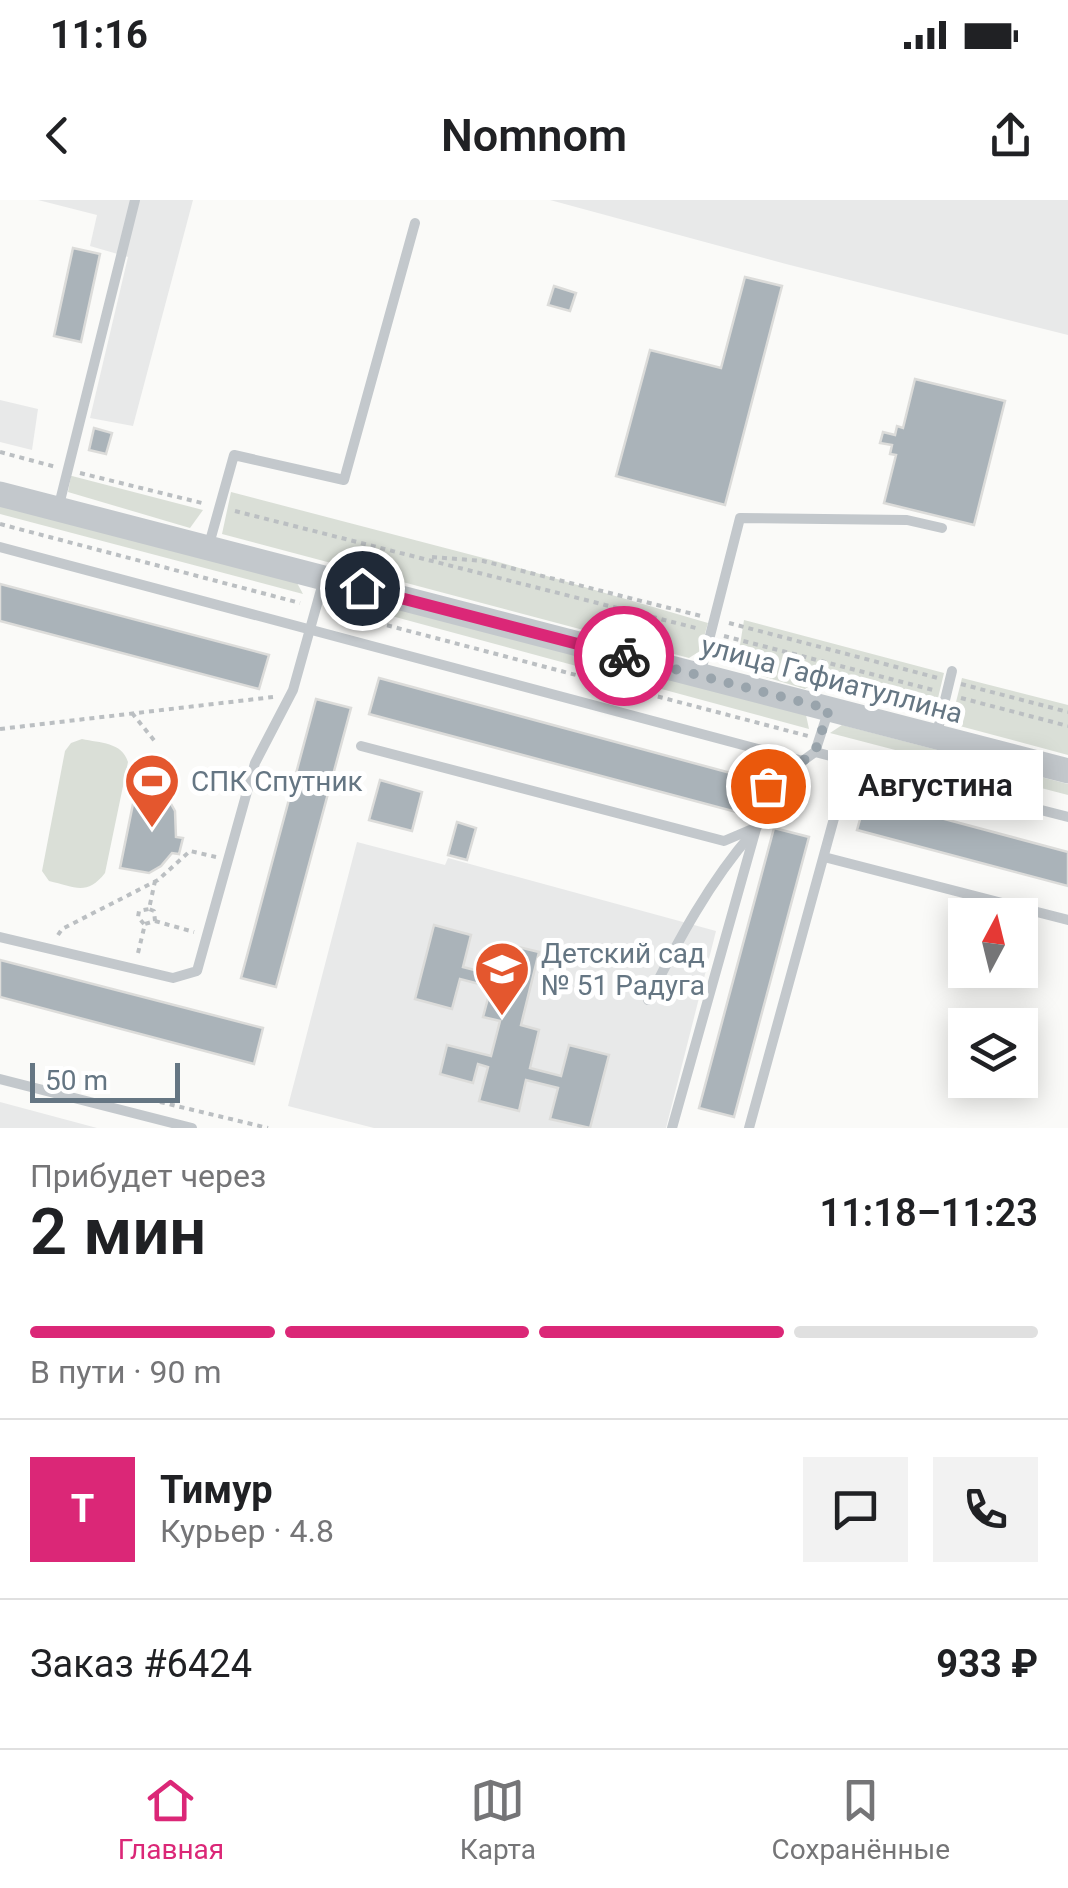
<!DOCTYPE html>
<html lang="ru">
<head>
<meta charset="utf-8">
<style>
  :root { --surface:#fff; --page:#f2f2f2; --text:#202124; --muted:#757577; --line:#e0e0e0; --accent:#db2777 }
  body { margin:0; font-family:Roboto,sans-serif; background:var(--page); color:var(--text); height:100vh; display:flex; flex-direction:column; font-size:38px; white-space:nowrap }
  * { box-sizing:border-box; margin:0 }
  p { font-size:32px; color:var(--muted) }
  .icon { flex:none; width:55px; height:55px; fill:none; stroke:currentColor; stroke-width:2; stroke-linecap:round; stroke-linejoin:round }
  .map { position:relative; height:928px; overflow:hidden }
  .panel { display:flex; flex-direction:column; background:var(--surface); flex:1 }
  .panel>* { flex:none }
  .needle { width:65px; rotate:7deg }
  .buttons { position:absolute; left:948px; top:698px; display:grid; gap:20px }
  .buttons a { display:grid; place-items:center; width:90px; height:90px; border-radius:0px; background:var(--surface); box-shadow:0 5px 25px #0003; font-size:50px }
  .scale { position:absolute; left:30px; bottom:25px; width:150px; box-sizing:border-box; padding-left:10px; border:5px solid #657683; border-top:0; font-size:28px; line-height:35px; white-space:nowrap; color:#657683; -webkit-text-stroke:8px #fff; paint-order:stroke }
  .pin { position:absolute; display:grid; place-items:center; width:85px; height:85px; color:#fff; margin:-42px; border:5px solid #fff; border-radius:50%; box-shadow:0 2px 10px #0007 }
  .courier { position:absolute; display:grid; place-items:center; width:100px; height:100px; margin:-50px; border:8px solid #db2777; border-radius:50%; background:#fff; color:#222; box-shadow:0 2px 12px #0007 }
  .bubble { position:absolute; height:70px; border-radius:0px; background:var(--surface); box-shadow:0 5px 25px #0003; font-size:32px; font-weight:600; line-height:70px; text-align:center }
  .summary em { font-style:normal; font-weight:600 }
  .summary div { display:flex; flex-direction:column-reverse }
  .summary { display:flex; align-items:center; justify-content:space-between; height:170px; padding:0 30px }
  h1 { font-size:65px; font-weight:600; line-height:75px }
  .bar { display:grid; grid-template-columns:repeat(4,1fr); gap:15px 10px; align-content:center; height:120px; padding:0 30px }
  .bar i { height:12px; border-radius:8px; background:var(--line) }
  .bar .selected { background:var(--accent) }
  .bar p { grid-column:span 4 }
  .line { display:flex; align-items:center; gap:25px; padding:0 30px; border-top:2px solid var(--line) }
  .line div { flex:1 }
  .round { display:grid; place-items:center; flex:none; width:105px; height:105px; border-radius:0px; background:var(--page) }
  .status { display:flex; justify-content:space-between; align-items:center; height:70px; padding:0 50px; background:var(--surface); direction:ltr }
  .status svg { height:28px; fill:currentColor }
  header { display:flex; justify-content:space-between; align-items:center; height:130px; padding:0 30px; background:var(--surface); font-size:45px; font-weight:600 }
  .dock { display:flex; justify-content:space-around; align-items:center; height:140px; border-top:2px solid var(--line); background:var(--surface); font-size:28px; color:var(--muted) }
  .dock a { display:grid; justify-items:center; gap:5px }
  .dock .selected { color:var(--accent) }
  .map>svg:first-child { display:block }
</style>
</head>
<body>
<div class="status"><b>11:16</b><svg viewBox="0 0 49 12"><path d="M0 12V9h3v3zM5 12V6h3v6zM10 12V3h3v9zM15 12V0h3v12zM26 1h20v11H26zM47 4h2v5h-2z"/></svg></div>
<header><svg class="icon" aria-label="back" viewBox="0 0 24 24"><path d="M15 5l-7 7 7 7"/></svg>Nomnom<svg class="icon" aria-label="share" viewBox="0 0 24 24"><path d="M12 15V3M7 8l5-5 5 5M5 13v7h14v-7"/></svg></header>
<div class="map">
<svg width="1068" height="928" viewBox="0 0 1068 928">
  <rect width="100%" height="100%" fill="#fafaf8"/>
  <!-- built -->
  <g fill="#e8e9e9">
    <path d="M 38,0 L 193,0 L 133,226 L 90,218 L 128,57 L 90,46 L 97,15 Z"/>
    <path d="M 550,0 L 1068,0 L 1068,135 L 786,64 Z"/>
    <path d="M 0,200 L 38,209 L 32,250 L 0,242 Z"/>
    <path d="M 357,642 L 445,665 L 448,658 L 716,731 L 666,928 L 374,928 L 288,906 Z"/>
    <path d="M 0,902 L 97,928 L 0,928 Z"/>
  </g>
  <!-- green -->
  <g fill="#dadfd7">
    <path d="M 71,276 L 72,276 L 203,310 L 190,328 L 68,292 Z"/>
    <path d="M 231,292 L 495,361 L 708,423 L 700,451 L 689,458 L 222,334 Z"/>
    <path d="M 0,303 L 296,381 L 303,394 L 0,314 Z"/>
    <path d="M 332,390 L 806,515 L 809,529 L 325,398 Z"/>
    <path d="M 744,420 L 944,473 L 933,519 L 889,508 L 886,496 L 820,479 L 805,489 L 746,471 L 740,445 Z"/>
    <path d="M 962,478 L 1068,505 L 1068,555 L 956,525 L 952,518 Z"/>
    <path d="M 842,525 L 1068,584 L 1068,595 L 830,533 Z"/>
    <path d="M 82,539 C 100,543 122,542 128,562 L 105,673 C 87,696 75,687 49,681 L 42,671 L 65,551 L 71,543 Z"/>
  </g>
  <!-- building -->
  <g fill="#aab3b9" stroke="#dcdcda" stroke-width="2.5">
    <path d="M 73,48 L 100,54 L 81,142 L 54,136 Z"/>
    <path d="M 745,77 L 782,86 L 725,305 L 616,276 L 650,150 L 721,168 Z"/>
    <path d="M 554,86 L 576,93 L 570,111 L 548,105 Z"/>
    <path d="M 915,179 L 1005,201 L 974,325 L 884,303 L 896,255 L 890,254 L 892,245 L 880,243 L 883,232 L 895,235 L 897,226 L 903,228 Z"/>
    <path d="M 94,228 L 112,233 L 106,254 L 89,250 Z"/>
    <path d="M 0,384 L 269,455 L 259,489 L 0,421 Z"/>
    <path d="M 379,478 L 749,578 L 740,613 L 369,514 Z"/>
    <path d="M 316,499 L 351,508 L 276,787 L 241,778 Z"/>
    <path d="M 380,580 L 422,592 L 412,631 L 369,620 Z"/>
    <path d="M 136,589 L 167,597 L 175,611 L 176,637 L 183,638 L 179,654 L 172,653 L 161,666 L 149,673 L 120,668 Z"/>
    <path d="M 866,598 L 1068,652 L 1068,686 L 857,630 Z"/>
    <path d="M 457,622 L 476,628 L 467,660 L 448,655 Z"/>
    <path d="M 774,628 L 809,637 L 734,917 L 699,908 Z"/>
    <path d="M 434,725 L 471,735 L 463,767 L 494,775 L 502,743 L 539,752 L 521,825 L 539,830 L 530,868 L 561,876 L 569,845 L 609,855 L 590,928 L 550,919 L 558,888 L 526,880 L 519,911 L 479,901 L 488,867 L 478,864 L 473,883 L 440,874 L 447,845 L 491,856 L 500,821 L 483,817 L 491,787 L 460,779 L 452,809 L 415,799 Z"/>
    <path d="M 0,760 L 263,828 L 254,864 L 0,797 Z"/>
  </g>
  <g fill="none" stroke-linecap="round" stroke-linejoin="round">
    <!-- path -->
    <g stroke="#bbbfc2" stroke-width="4" stroke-dasharray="5 5" stroke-linecap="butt">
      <path d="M 0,252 L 56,267"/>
      <path d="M 80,273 L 206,304"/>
      <path d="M 235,311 L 696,428"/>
      <path d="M 0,324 L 300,403"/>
      <path d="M 432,357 L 483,361 L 701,416"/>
      <path d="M 329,410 L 808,536"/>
      <path d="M 729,423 L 938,478"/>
      <path d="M 724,436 L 933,490"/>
      <path d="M 961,484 L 1068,512"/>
      <path d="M 961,498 L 1068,526"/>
      <path d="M 132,513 L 157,544"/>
      <path d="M 0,529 L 273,497"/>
      <path d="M 155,721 L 194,732"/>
      <path d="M 144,724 L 138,717 L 139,711 L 149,709"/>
      <path d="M 58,735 L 62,729 L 158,680 L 190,651 L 216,657"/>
      <path d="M 138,753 L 145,724 L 155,721 L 154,711 L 149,709 L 155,681"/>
      <path d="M 160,902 L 268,928"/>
    </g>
    <!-- service -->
    <g stroke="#c3c8cc" stroke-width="10">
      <path d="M 58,309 L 135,0"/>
      <path d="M 0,347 L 803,561"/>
      <path d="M 208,348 L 234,255 L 344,280 L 415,23"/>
      <path d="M 700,475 L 740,318 L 907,320 L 942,328"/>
      <path d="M 936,537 L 952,471"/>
      <path d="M 361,546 L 724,641 L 757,627"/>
      <path d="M 815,552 L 1068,617"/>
      <path d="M 824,657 L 1068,720"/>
      <path d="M 0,737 L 173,778 L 197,771 L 255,563 L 293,490 L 324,379"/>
      <path d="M 648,800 C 678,741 709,682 753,632"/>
      <path d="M 0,879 L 192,928"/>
      <path d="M 672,928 L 768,586 L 815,552 L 829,509"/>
      <path d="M 749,928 L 850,560"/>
    </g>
    <!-- tertiary -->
    <path stroke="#c3c8cc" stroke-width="25" d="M 0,294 L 1068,571"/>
  </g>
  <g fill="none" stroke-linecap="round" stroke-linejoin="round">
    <!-- done -->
    <path stroke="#99a4ac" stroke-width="10" stroke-dasharray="0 18" d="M 624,456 L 829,509 L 815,552 L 768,586"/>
    <!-- route -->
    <path stroke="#db2777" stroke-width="12" d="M 362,388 L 624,456"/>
  </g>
  <!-- icons -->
  <defs>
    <g id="stadium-pin" transform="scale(2.875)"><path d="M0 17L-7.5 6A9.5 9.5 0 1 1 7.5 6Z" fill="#e4572e" stroke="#fff"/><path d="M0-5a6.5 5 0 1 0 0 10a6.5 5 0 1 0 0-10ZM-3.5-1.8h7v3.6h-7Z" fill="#fff"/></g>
    <g id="school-pin" transform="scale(2.875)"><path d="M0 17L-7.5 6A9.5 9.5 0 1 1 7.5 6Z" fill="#e4572e" stroke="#fff"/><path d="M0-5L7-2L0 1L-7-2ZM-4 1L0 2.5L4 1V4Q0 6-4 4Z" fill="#fff"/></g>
  </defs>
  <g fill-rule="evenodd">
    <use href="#stadium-pin" x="152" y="581"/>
    <use href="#school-pin" x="502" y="769"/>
  </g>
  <g text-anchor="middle" stroke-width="10" stroke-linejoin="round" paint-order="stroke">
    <!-- street labels -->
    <g font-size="28" fill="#657683" stroke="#fff">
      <text transform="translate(832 479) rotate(15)" y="10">улица Гафиатуллина</text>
    </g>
    <!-- poi labels -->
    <g font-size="28" fill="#657683" stroke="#fff" text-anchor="start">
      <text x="191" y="591">СПК Спутник</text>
      <text x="541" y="763">Детский сад<tspan x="541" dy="32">№ 51 Радуга</tspan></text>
    </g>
  </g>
</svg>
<div class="buttons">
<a><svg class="needle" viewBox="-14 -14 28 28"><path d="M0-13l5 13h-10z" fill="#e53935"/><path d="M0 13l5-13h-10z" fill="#757577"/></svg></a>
<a><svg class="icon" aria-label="layers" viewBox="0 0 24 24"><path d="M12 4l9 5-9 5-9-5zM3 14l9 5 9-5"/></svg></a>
</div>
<div class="scale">50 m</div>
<div class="pin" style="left:768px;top:586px;background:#ea580c"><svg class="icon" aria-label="bag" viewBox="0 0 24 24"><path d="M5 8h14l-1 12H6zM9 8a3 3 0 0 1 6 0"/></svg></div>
<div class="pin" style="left:362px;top:388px;background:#1f2937"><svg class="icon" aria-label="home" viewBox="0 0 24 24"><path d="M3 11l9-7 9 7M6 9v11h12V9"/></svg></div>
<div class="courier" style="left:624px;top:456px"><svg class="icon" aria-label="bike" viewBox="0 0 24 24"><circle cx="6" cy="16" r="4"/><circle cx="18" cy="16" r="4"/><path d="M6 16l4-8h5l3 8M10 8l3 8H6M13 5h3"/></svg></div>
<div class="bubble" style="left:828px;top:550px;width:215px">Августина</div>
</div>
<section class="panel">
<div class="summary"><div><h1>2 мин</h1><p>Прибудет через</p></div><em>11:18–11:23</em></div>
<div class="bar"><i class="selected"></i><i class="selected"></i><i class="selected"></i><i></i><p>В пути · 90 m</p></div>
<div class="line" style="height:180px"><b class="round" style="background:var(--accent);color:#fff">Т</b><div><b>Тимур</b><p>Курьер · 4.8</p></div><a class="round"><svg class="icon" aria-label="chat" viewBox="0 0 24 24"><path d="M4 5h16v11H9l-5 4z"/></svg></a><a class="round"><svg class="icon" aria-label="phone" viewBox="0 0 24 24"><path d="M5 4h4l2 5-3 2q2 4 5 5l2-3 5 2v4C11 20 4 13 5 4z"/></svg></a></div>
<div class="line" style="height:130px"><div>Заказ #6424</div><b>933 ₽</b></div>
</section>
<nav class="dock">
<a class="selected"><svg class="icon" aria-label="home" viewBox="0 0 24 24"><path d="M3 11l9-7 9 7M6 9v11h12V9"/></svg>Главная</a>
<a><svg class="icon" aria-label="map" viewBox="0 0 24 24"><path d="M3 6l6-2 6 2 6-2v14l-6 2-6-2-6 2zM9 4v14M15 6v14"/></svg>Карта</a>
<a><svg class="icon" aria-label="saved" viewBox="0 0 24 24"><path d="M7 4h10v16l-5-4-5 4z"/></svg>Сохранённые</a>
</nav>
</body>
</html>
